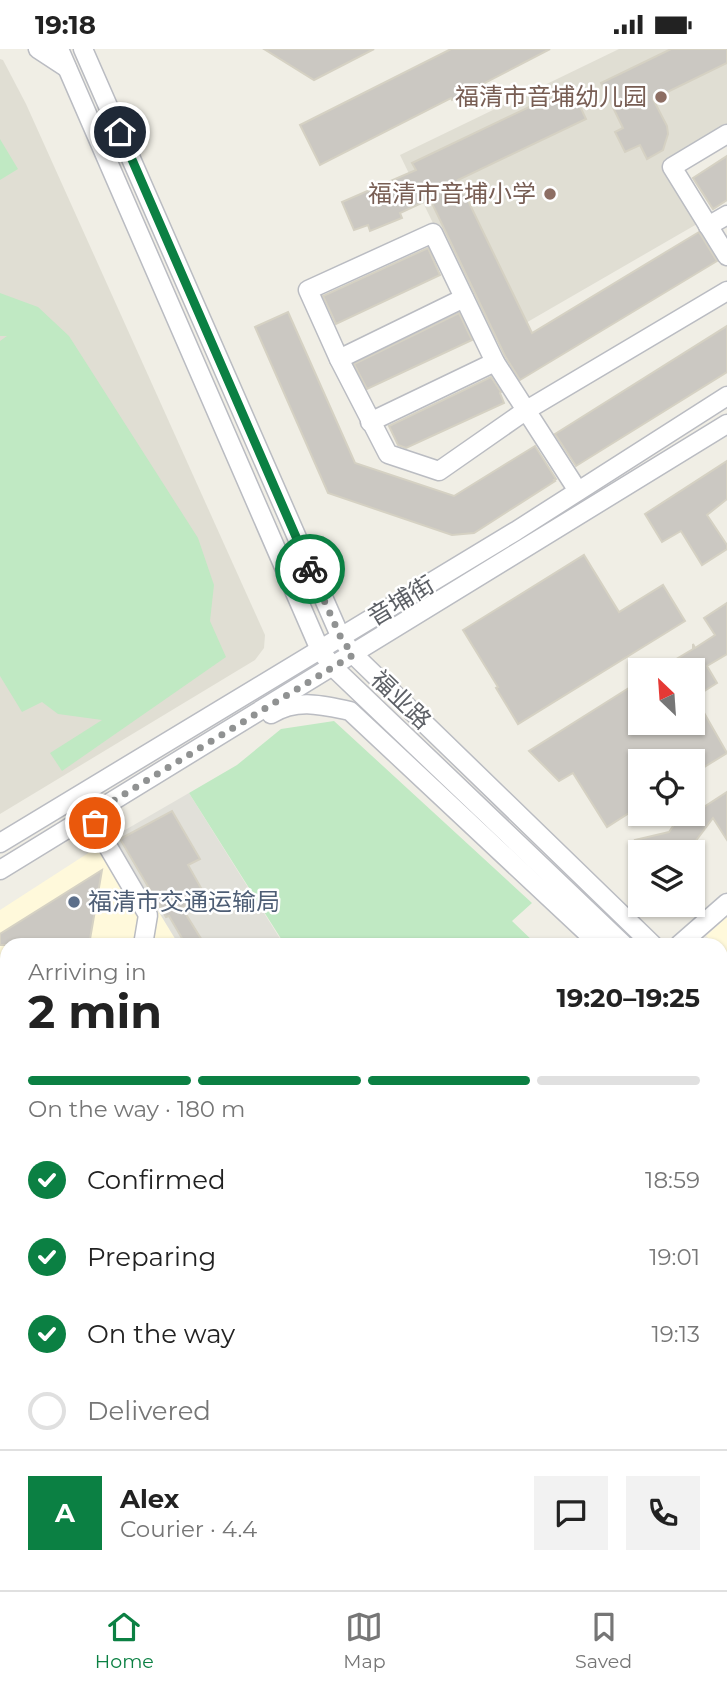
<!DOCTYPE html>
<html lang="en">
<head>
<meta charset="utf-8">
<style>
  :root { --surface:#fff; --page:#f2f2f2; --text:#222; --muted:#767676; --line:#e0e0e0; --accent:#0b8043 }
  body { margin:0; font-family:Montserrat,"Noto Sans SC",sans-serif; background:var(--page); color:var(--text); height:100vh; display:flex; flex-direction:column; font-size:26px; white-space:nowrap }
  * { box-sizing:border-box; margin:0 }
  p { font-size:23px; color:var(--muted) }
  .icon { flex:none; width:38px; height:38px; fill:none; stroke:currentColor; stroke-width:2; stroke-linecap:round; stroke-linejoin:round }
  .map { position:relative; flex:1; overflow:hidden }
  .sheet { position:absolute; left:0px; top:889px; width:728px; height:653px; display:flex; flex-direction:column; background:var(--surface); border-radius:21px 21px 0 0; box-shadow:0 2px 5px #0004 }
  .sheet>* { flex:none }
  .needle { width:46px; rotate:335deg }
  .controls { position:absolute; left:628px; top:609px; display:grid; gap:14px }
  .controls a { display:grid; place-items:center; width:77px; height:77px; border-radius:0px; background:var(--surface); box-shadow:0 2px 5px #0004; font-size:35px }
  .pin { position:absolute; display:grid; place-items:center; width:60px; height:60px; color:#fff; margin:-30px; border:4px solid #fff; border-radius:50%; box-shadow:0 2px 7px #0007 }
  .courier { position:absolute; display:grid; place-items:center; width:70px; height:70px; margin:-35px; border:5px solid #0b8043; border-radius:50%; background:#fff; color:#222; box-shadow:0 2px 9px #0007 }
  .headline em { font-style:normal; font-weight:700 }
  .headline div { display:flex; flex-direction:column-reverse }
  .headline { display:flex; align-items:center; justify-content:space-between; height:119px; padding:0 28px }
  h1 { font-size:46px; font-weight:700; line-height:52px }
  .bar { display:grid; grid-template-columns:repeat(4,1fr); gap:10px 7px; align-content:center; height:84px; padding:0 28px }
  .bar i { height:9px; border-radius:5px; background:var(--line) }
  .bar .on { background:var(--accent) }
  .bar p { grid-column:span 4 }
  .line { display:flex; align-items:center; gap:18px; padding:0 28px; border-top:2px solid var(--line) }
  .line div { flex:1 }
  .round { display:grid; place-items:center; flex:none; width:74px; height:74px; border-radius:0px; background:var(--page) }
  ol { padding:0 28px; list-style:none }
  li { display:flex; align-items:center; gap:21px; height:77px }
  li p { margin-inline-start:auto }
  li .icon { padding:7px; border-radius:50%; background:var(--accent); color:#fff; stroke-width:4 }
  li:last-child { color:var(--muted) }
  li i { width:38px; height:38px; border:4px solid var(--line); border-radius:50% }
  .status { display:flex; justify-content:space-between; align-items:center; height:49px; padding:0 35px; background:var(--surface); direction:ltr }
  .status svg { height:19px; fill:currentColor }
  .menu { display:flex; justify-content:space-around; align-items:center; height:98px; border-top:2px solid var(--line); background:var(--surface); font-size:19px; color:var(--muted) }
  .menu a { display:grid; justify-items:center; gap:4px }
  .menu .on { color:var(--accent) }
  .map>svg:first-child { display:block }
</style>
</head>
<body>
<div class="status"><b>19:18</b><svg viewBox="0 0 49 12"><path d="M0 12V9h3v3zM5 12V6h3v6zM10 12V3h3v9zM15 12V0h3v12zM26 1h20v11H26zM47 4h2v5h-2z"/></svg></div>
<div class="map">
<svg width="727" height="1541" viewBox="0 0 727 1541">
  <rect width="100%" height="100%" fill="#f0eee5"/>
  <!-- commercial -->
  <g fill="#fff9db">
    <path d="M 113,788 L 179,896 L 7,896 L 7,1248 L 0,1241 L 0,861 Z"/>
    <path d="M 727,868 L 727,906 L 721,901 L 721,896 L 716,896 L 706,887 Z"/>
    <path d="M 721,1044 L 727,1050 L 727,1396 L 721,1402 Z"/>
    <path d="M 7,1426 L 7,1535 L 136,1535 L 142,1541 L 0,1541 L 0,1432 Z"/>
    <path d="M 280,1535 L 590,1535 L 583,1541 L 286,1541 Z"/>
  </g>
  <!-- industrial -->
  <path fill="#e1e0d9" d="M 189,744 L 284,896 L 179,896 L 113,788 Z"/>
  <!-- education -->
  <g fill="#e0ded3">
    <path d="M 619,0 L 727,0 L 727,78 L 665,116 L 697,175 L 491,294 L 400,106 Z"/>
    <path d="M 0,10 L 3,11 L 26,55 L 265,586 L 264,599 L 255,611 L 0,765 Z"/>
  </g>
  <!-- green -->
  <g fill="#c0e9c3">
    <path d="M 0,90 L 18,120 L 0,131 Z"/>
    <path d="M 0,244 L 38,258 L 69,287 L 198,489 L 214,536 L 210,572 L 226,608 L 62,722 L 50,704 L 102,671 L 58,665 L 42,653 L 22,663 L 0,627 L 0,292 L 7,287 L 0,287 Z"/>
    <path d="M 334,672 L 532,854 L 512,872 L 537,896 L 285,896 L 189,744 L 237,716 L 281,680 Z"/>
    <path d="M 297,1535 L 357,1535 L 363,1541 L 295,1541 L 293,1539 Z"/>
  </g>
  <!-- building -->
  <g fill="#cbc8c2" stroke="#d5d1c3" stroke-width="2">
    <path d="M 264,0 L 374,0 L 314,31 Z"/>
    <path d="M 451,0 L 550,0 L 452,51 L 451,49 L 320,116 L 300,76 Z"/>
    <path d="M 671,0 L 727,0 L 727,14 L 653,50 L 667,77 L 668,85 L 663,101 L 647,110 L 640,96 L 625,103 L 615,83 L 623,79 L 601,34 Z"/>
    <path d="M 571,38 L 586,70 L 458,131 L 532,284 L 699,183 L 717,212 L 520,331 L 505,307 L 430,150 L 400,164 L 402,169 L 370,182 L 368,176 L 354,181 L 342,153 L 416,121 L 412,114 Z"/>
    <path d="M 727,107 L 727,151 L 713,160 L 693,129 Z"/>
    <path d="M 428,199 L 440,226 L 336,275 L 323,247 Z"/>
    <path d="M 288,263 L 355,414 L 454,447 L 535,397 L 556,430 L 554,431 L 555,432 L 474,484 L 452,486 L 328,444 L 255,278 Z"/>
    <path d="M 459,264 L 472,291 L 367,340 L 354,315 Z"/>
    <path d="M 727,277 L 727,323 L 576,417 L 555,385 Z"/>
    <path d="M 491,328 L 501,343 L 500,344 L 504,354 L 406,399 L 398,396 L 389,377 Z"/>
    <path d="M 727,412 L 727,450 L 707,466 L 727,496 L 727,500 L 702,516 L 681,482 L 662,493 L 645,465 Z"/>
    <path d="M 584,506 L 619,563 L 663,536 L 685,572 L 518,675 L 496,639 L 498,638 L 463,581 Z"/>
    <path d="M 727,554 L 727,605 L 707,617 L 717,634 L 695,648 L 727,704 L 693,725 L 693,712 L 640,712 L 640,757 L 607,778 L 573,724 L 559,732 L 529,702 L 640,632 L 640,674 L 693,674 L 693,621 L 658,621 L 693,600 L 693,595 L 695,599 L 715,586 L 704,569 Z"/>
    <path d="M 727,743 L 727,791 L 713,769 L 692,797 L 695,803 L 639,803 L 635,791 L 669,783 L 681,765 L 693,765 Z"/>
    <path d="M 172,762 L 200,810 L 188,816 L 205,846 L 182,859 L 205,896 L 186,896 L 169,867 L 166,868 L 120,790 Z"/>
    <path d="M 102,821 L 89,896 L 0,896 L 0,885 Z"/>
  </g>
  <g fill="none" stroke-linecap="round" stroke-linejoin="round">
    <!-- minor casing -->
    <g stroke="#babcc2" stroke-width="21">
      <g id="minor">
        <path d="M 38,0 L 67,19"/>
        <path d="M 59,0 L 320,601 L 333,618 L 624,896"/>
        <path d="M 83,0 L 341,589 L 353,605 L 653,896"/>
        <path d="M 727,85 L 672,118 L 727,207"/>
        <path d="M 708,177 L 727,166"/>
        <path d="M 339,310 L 464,249"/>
        <path d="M 370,373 L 495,313"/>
        <path d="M 578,442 L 495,313 L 433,184 L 308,241 L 339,310 L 388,405 L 439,422 L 525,362 L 727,242"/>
        <path d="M 271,665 C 297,649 322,656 350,662 L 600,896"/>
        <path d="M 90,767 L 148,866 L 143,896"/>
        <path d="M 0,794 L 516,482 L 727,347"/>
        <path d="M 0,821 L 727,375"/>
        <path d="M 679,896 L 727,854"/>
        <path d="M 721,959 L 727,965"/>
        <path d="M 721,987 L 727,992"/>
        <path d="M 721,1010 L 727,1015"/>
        <path d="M 721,1074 L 727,1081"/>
        <path d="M 0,1269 L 7,1277"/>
        <path d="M 0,1306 L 7,1313"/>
        <path d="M 721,1359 L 727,1353"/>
        <path d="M 0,1369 L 7,1376"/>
        <path d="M 0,1394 L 7,1388"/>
        <path d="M 0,1412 L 7,1411"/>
        <path d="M 721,1429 L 727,1423"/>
        <path d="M 0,1512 L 7,1519"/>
        <path d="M 23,1535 L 29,1541"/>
        <path d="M 147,1535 L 154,1541"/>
        <path d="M 164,1535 L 170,1541"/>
        <path d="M 229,1535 L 235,1541"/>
        <path d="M 255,1535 L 261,1541"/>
        <path d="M 374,1535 L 380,1541"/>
        <path d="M 567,1535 L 573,1541"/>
        <path d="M 429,1541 L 435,1535"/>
        <path d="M 496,1541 L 503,1535"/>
        <path d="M 607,1541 L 614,1535"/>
      </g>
    </g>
    <!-- major casing -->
    <g stroke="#f9d655" stroke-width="26">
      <g id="major">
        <path d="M 721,1463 L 727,1457"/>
        <path d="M 721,1503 L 727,1496"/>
        <path d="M 642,1541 L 649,1535"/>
        <path d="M 681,1541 L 688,1535"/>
      </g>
    </g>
    <!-- minor -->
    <use href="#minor" stroke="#fff" stroke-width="18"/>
    <!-- major -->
    <use href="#major" stroke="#fff7ab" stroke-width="23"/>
  </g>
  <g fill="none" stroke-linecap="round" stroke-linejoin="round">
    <!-- done -->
    <path stroke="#909292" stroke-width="7" stroke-dasharray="0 12.6" d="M 95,774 L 90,766 L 353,606 L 341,589 L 310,520"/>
    <!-- route -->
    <path stroke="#0b8043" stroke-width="9" d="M 120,83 L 310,520"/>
  </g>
  <!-- markers -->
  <g fill="#8d6e63" stroke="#fff" stroke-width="2.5">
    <circle cx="661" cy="48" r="7"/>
    <circle cx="550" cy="145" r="7"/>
  </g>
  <circle fill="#5c6f8a" stroke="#fff" stroke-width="2.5" cx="74" cy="853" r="7"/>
  <g text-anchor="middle" stroke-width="5" stroke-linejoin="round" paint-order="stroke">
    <!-- education labels -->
    <g font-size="24" fill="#785e54" stroke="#fff" text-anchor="end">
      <text x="647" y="56">福清市音埔幼儿园</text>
      <text x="536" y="153">福清市音埔小学</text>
    </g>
    <!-- street labels -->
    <g font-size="24" fill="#5d6066" stroke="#fff">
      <text transform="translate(401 552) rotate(-31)" y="8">音埔街</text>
      <text transform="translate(401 651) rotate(44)" y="8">福业路</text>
    </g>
    <!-- service labels -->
    <g font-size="24" fill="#4e5e75" stroke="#fff" text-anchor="start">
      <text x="88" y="861">福清市交通运输局</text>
    </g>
  </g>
</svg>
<div class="controls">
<a><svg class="needle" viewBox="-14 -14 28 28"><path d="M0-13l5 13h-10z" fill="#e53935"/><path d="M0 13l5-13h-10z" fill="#767676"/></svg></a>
<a><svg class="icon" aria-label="locate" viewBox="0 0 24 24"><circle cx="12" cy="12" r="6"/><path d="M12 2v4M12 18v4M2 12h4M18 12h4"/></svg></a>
<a><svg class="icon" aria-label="layers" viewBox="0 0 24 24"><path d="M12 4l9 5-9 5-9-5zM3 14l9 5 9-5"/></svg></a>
</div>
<div class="pin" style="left:95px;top:774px;background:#ea580c"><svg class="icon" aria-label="bag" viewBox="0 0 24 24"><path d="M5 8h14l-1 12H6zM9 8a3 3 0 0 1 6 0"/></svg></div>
<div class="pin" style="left:120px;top:83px;background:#1f2937"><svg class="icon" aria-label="home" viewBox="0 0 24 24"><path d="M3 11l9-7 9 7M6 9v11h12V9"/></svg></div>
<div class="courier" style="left:310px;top:520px"><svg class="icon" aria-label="bike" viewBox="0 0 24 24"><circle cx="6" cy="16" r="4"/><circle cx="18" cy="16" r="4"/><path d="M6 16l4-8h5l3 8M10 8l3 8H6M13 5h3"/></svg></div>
<section class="sheet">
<div class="headline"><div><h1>2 min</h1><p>Arriving in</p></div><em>19:20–19:25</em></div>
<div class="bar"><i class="on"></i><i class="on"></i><i class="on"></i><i></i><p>On the way · 180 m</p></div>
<ol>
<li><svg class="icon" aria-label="check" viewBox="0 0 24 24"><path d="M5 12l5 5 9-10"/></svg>Confirmed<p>18:59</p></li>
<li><svg class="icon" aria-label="check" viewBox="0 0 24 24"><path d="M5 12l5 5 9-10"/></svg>Preparing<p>19:01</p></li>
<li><svg class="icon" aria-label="check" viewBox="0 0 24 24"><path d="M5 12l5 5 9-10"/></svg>On the way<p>19:13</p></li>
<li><i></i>Delivered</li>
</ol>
<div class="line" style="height:126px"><b class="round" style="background:var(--accent);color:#fff">A</b><div><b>Alex</b><p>Courier · 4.4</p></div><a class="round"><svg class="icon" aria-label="chat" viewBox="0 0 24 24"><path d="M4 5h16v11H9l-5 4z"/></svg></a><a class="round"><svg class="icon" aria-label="phone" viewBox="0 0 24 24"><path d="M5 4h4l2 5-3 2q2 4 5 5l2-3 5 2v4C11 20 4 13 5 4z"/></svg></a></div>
</section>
</div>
<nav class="menu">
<a class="on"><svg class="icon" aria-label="home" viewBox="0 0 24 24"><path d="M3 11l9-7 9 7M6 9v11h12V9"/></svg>Home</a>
<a><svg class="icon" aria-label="map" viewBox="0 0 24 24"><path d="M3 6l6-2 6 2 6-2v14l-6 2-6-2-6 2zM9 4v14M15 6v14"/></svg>Map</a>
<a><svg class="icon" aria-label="saved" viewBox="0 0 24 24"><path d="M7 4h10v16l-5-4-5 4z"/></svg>Saved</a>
</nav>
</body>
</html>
